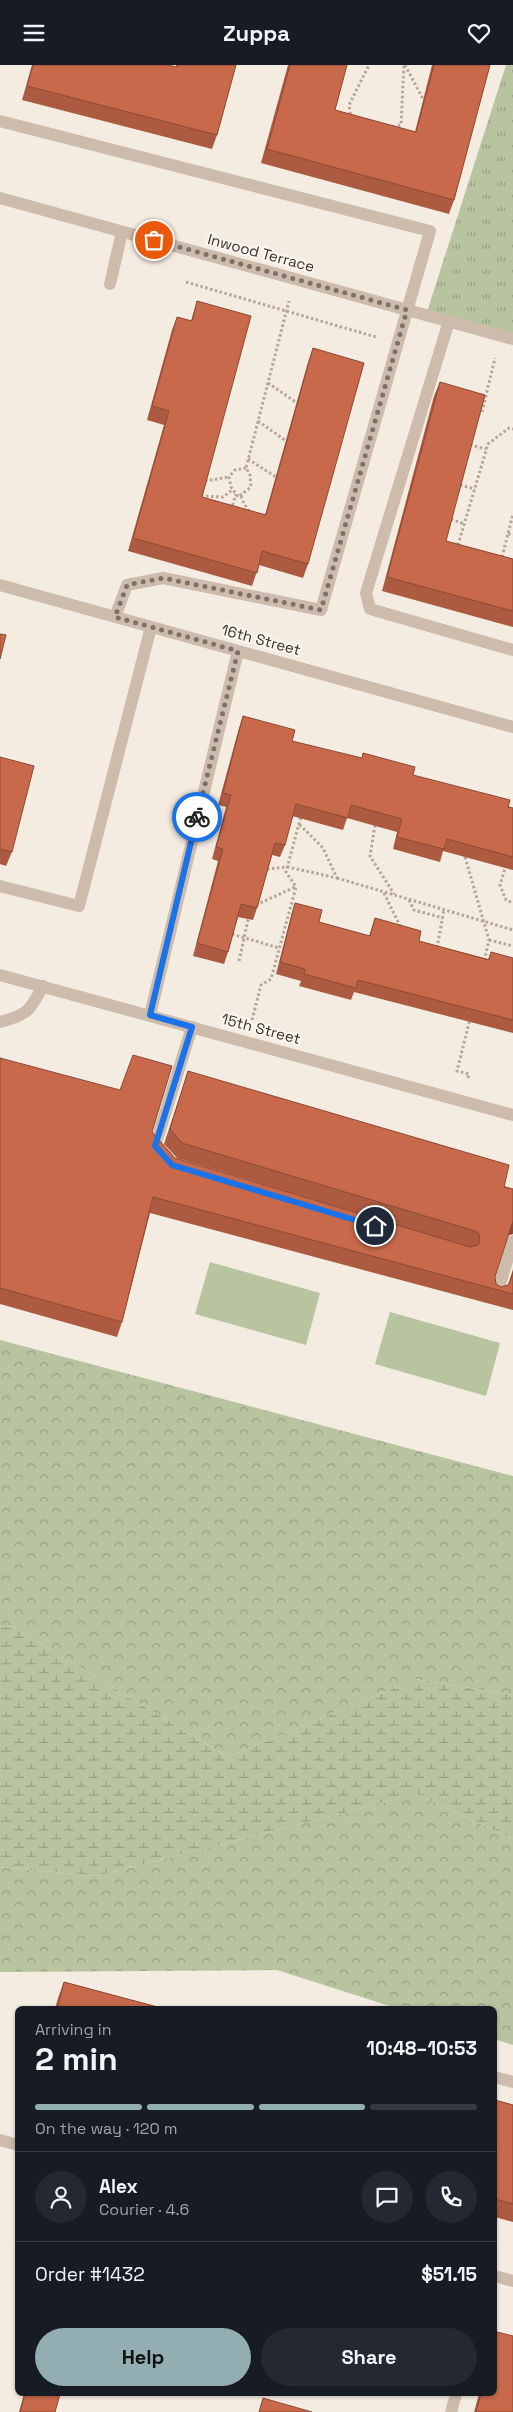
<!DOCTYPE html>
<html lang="en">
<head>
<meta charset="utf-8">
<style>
  :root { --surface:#171b24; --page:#242831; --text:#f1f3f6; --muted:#9ea1a6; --line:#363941; --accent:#92aeb2 }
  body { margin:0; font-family:"Space Grotesk",sans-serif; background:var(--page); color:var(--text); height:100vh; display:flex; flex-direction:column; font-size:19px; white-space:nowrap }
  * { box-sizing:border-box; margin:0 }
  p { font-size:16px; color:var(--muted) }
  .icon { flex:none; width:28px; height:28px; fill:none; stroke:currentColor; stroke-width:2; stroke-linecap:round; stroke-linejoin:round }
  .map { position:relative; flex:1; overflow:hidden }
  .sheet { position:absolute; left:15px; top:1941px; width:482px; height:390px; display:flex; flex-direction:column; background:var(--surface); border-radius:8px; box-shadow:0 1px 4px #0004 }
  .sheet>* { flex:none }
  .pin { position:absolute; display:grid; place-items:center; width:42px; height:42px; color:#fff; margin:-21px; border:2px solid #fff; border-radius:50%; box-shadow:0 1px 5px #0007 }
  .courier { position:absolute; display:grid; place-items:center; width:50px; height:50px; margin:-25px; border:4px solid #1a73e8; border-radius:50%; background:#fff; color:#222; box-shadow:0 1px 6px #0007 }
  .overview em { font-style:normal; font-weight:800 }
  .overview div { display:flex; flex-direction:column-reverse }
  .overview { display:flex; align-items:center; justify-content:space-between; height:85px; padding:0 20px }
  h1 { font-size:32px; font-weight:800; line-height:38px }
  .bar { display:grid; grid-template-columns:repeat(4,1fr); gap:8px 5px; align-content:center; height:60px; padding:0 20px }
  .bar i { height:6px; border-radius:4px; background:var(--line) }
  .bar .selected { background:var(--accent) }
  .bar p { grid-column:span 4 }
  .line { display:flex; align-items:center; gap:12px; padding:0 20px; border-top:1px solid var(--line) }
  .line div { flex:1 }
  .round { display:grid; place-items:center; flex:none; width:52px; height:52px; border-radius:26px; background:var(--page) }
  .cta { display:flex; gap:10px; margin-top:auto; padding:10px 20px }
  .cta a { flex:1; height:58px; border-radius:30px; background:var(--accent); color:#111; font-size:20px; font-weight:800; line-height:58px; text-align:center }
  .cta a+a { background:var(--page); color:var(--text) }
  header { display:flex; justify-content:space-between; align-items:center; height:65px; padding:0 20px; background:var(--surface); font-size:22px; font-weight:800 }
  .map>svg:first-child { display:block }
</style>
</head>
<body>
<header><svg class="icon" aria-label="menu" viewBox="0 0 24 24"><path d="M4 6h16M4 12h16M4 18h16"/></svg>Zuppa<svg class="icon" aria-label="heart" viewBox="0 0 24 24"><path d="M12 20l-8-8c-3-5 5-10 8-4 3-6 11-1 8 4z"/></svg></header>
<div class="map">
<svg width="513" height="2347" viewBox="0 0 513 2347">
  <defs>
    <pattern id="grass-tufts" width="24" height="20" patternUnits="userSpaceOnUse" patternTransform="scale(1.25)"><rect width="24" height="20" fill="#b8c4a0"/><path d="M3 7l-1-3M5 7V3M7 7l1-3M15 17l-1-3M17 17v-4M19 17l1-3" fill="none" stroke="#97a083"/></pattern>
    <pattern id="forest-crowns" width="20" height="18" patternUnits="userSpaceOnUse" patternTransform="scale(1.25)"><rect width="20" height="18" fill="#b8c4a0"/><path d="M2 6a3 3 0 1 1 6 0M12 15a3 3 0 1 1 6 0" fill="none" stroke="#97a083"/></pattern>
    <pattern id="wetland-marsh" width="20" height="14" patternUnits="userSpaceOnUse" patternTransform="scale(1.25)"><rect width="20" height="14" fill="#b8c4a0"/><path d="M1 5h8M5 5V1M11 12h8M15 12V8" fill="none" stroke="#97a083"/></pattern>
  </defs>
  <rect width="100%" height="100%" fill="#f4ebe1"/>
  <!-- grass -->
  <path fill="url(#grass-tufts)" d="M 506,0 L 513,0 L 513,274 L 426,250 Z"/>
  <!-- forest -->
  <g fill="url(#forest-crowns)">
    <path d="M 0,1275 L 513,1411 L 513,1630 L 415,1614 L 228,1692 L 13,1562 L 0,1561 Z"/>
    <path d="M 417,1729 L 513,1774 L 513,1980 L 495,1974 L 495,1944 L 399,1944 L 277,1905 L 0,1907 L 0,1802 L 97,1811 Z"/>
  </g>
  <!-- wetland -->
  <path fill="url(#wetland-marsh)" d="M 0,1561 L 13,1562 L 228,1692 L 415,1614 L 513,1630 L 513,1774 L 417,1729 L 97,1811 L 0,1802 Z"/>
  <!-- pitch -->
  <g fill="#b8c4a0">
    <path d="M 210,1197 L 320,1228 L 306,1280 L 195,1249 Z"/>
    <path d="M 390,1247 L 500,1278 L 486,1331 L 375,1299 Z"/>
  </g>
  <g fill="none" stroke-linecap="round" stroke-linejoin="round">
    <!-- path -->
    <g stroke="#b9a596" stroke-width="3" stroke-dasharray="2.5 2.5" stroke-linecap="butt">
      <path d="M 405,0 L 423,34"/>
      <path d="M 355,52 L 350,48 L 349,40 L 369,0"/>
      <path d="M 393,62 L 401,60 L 404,0"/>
      <path d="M 186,217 L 376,272"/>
      <path d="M 268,318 L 297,338"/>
      <path d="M 478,350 L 482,347 L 495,293"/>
      <path d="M 258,356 L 286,376"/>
      <path d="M 470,380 L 486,384"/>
      <path d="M 248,394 L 276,412"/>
      <path d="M 246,403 L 235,405 L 229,412 L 231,422 L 238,432 L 251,422 L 250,410 L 246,403 L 289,236"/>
      <path d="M 205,416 L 229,412"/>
      <path d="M 460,420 L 475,424"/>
      <path d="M 201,431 L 223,432 L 232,425"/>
      <path d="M 241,431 L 244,439 L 250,447"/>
      <path d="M 231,445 L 236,429"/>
      <path d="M 451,454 L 464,459"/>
      <path d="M 508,469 L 513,470"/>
      <path d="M 458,480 L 488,379 L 509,363 L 513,364"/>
      <path d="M 502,492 L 513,449"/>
      <path d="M 375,760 L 370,791 L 394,829"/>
      <path d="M 465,792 L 489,875 L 484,897"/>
      <path d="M 506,800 L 500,820 L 506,835 L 513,838"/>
      <path d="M 267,804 L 288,802 L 337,813 L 323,783 L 299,759"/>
      <path d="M 337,813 L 513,865"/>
      <path d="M 384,828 L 401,863"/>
      <path d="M 409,835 L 414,845 L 443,853"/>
      <path d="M 256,840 L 295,822"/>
      <path d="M 232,869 L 279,883"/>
      <path d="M 489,875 L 513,881"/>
      <path d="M 437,883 L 444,845"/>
      <path d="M 239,896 L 248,855 L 250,852"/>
      <path d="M 252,955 L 261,920 L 271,914 L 296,822 L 286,807 L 301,751"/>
      <path d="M 468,1013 L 469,1009 L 457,1006 L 470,954"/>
    </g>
    <!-- lane -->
    <g stroke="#cdbbac" stroke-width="12">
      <path d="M 0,56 L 430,166 L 321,545 L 163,513 L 127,520 L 115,552"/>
      <path d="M 110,219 L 122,167"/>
      <path d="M 449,256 L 366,528 L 370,544 L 513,585"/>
      <path d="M 0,821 L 79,841 L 151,562"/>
      <path d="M 150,950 L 238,586"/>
      <path d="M 0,957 C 27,950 30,946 43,921"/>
      <path d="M 161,1087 L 155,1081 L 192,962"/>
      <path d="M 497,1229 L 513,1176"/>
      <path d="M 495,2012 L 513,2017"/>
      <path d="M 451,2347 L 456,2329"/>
    </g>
    <!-- street -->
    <g stroke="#cdbbac" stroke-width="12">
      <path d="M 0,133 L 513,274"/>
      <path d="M 0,520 L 513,662"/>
      <path d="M 0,910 L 513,1050"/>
      <path d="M 0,2075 L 18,2080"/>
      <path d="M 495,2211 L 513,2216"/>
    </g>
  </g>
  <!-- wall -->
  <g fill="#ac5a40">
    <path d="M 32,0 L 168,0 L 176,2 L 176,0 L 236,0 L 217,70 L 212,84 L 22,35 Z"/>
    <path d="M 288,0 L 347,0 L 335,45 L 415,67 L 432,0 L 490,0 L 454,135 L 449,149 L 261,98 Z"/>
    <path d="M 197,236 L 202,432 L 265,450 L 308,297 L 313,283 L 308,499 L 303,513 L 259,500 L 252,521 L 128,486 L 164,360 L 147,355 L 172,265 L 177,252 L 191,256 Z"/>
    <path d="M 440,317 L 446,476 L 513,494 L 513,562 L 382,526 L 434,331 Z"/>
    <path d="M 243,651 L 292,676 L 413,710 L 513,743 L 513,805 L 443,786 L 440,797 L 393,784 L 397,767 L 347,753 L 343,765 L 292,751 L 285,780 L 280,792 L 272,790 L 257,843 L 253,855 L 238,852 L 228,887 L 224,899 L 193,891 L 218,796 L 212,794 L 226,742 L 218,740 L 239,663 Z"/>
    <path d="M 0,692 L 12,787 L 6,801 L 0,799 Z"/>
    <path d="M 295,838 L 319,857 L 369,871 L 375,853 L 419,876 L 488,894 L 491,887 L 513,893 L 513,968 L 354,927 L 351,935 L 299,921 L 301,916 L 276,909 L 291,851 Z"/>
    <path d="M 0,993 L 152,1067 L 175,1093 L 470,1182 L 177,1093 L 164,1079 L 188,1006 L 513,1124 L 513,1169 L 508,1170 L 495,1212 L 496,1219 L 501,1222 L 508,1220 L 513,1204 L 513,1245 L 150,1148 L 122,1257 L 117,1272 L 0,1239 Z"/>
    <path d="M 64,1917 L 165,1944 L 55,1944 L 58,1933 Z"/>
    <path d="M 495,2035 L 513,2040 L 513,2157 L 495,2152 Z"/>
    <path d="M 497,2267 L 513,2347 L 474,2347 L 479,2329 L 495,2329 L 495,2273 Z"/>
    <path d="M 24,2329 L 60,2329 L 55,2347 L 19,2347 Z"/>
  </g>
  <!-- shaded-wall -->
  <path fill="#8c4a34" d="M 513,1156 L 513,1169 L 508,1170 Z"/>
  <!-- building -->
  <g fill="#c8694b" stroke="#8c4a34">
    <path d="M 33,0 L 168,0 L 177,2 L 177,0 L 236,0 L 217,70 L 27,21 Z"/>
    <path d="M 290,0 L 347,0 L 335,45 L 416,67 L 434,0 L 490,0 L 454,135 L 267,84 Z"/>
    <path d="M 197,236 L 251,251 L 202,432 L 266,450 L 313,283 L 364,298 L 308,499 L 262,486 L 257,508 L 133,473 L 169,346 L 152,341 L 177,252 L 192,256 Z"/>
    <path d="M 440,317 L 485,330 L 446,476 L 513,494 L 513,546 L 387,512 Z"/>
    <path d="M 0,569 L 6,570 L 0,594 Z"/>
    <path d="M 243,651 L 295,665 L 292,676 L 362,693 L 363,688 L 415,702 L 413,710 L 510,735 L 508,742 L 513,743 L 513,792 L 447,774 L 444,784 L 397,772 L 402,754 L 351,740 L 348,753 L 296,739 L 285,780 L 275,778 L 257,843 L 241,839 L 228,887 L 197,878 L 223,784 L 216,782 L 231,730 L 223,728 Z"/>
    <path d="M 0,692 L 34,701 L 12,787 L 0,784 Z"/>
    <path d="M 295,838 L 322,845 L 319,857 L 370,871 L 375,853 L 421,866 L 419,876 L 489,895 L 491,887 L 513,893 L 513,955 L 358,915 L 356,923 L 304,909 L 305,904 L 280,897 Z"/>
    <path d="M 133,990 L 172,1001 L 152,1067 L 175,1093 L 470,1182 L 478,1180 L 480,1176 L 479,1169 L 475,1166 L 182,1078 L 170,1064 L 188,1006 L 509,1100 L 504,1122 L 513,1124 L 513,1156 L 495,1212 L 496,1219 L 501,1222 L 508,1220 L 510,1217 L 513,1207 L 513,1229 L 153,1132 L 122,1257 L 0,1223 L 0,993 L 120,1025 Z"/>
    <path d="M 64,1917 L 165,1944 L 57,1944 Z"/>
    <path d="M 495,2035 L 513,2040 L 513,2139 L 495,2134 Z"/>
    <path d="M 497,2267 L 513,2271 L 513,2347 L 476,2347 L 481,2329 L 495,2329 L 495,2276 Z"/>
    <path d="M 25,2329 L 60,2329 L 55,2347 L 20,2347 Z"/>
    <path d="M 263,2333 L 312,2347 L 259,2347 Z"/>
  </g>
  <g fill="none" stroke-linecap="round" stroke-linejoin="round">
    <!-- done -->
    <path stroke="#7c716b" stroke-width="5" stroke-dasharray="0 9" d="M 154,175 L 407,245 L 321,545 L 163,513 L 127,520 L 115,552 L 238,586 L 197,752"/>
    <!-- route -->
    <path stroke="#1a73e8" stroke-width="6" d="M 197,752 L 150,950 L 192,962 L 155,1081 L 172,1100 L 375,1161"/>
  </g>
  <g text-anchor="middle" stroke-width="4.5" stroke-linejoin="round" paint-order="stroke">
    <!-- street labels -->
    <g font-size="15" fill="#3b302b" stroke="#fbf5ee">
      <text transform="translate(261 188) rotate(15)" y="5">Inwood Terrace</text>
      <text transform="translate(261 575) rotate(15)" y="5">16th Street</text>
      <text transform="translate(261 964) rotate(15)" y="5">15th Street</text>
    </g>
  </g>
</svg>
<div class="pin" style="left:154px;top:175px;background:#ea580c"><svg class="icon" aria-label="bag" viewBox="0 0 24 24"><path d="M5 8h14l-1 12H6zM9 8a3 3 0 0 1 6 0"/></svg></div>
<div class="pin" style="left:375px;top:1161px;background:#1f2937"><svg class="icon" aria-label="home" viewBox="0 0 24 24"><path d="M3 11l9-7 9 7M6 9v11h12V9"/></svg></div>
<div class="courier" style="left:197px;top:752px"><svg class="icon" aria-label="bike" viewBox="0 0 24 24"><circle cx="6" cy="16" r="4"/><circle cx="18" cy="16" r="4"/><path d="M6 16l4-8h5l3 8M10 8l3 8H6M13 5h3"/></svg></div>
<section class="sheet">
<div class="overview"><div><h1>2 min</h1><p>Arriving in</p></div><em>10:48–10:53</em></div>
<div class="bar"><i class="selected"></i><i class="selected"></i><i class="selected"></i><i></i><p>On the way · 120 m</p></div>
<div class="line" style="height:90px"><a class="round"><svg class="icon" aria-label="person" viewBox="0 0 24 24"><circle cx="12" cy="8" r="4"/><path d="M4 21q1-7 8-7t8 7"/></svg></a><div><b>Alex</b><p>Courier · 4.6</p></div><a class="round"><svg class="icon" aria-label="chat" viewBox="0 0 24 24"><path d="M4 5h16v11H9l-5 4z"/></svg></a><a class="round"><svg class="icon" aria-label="phone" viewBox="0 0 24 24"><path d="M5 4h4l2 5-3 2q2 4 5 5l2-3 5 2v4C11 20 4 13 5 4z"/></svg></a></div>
<div class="line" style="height:65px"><div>Order #1432</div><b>$51.15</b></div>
<div class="cta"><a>Help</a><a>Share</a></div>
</section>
</div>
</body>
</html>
